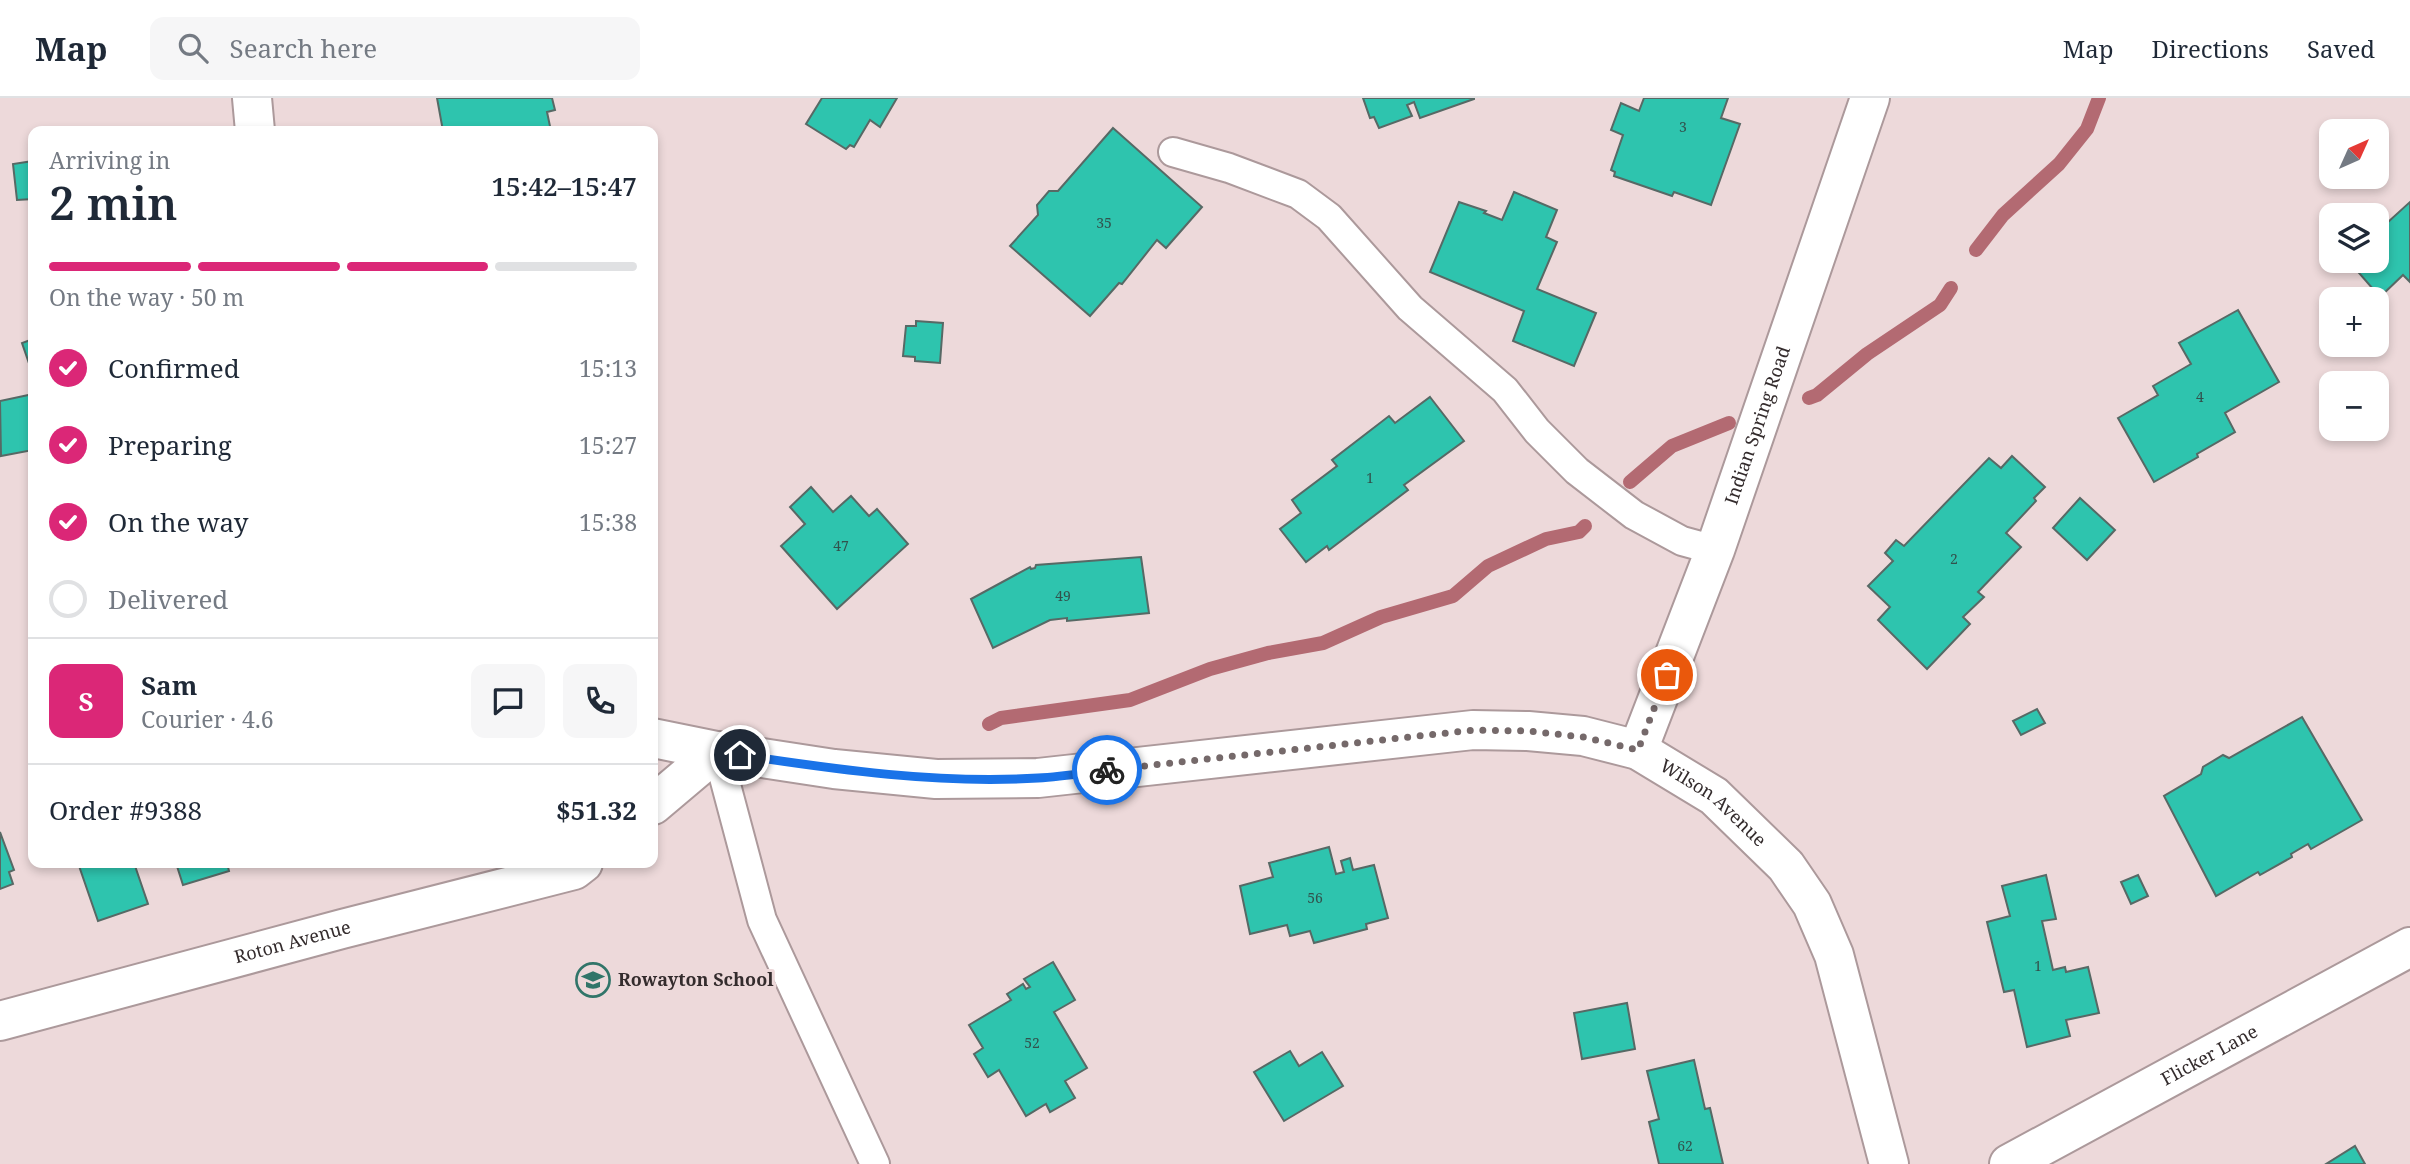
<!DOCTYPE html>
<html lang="en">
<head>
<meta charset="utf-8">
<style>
  :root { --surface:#fff; --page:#f6f6f7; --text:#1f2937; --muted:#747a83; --line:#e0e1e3; --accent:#db2777 }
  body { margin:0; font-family:"Noto Serif",serif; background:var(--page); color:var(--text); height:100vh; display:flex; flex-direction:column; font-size:26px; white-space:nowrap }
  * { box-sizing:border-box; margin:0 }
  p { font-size:23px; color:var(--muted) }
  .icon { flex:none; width:38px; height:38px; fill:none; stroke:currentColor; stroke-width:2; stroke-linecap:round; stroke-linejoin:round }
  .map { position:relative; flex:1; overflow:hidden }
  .side { position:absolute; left:28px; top:28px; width:630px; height:742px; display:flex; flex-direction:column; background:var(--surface); border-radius:14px; box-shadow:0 4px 10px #0003 }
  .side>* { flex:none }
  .needle { width:46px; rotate:45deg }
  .fabs { position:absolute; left:2319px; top:21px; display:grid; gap:14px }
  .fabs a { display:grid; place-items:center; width:70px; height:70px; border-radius:14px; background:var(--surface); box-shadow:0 4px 10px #0003; font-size:35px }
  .pin { position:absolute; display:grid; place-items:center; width:60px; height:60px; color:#fff; margin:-30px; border:4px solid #fff; border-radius:50%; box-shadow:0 2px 7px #0007 }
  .courier { position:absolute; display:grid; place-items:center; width:70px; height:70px; margin:-35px; border:5px solid #1a73e8; border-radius:50%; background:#fff; color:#222; box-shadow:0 2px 9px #0007 }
  .headline em { font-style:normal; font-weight:600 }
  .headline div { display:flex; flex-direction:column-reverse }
  .headline { display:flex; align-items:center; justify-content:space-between; height:119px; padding:0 21px }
  h1 { font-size:46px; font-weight:600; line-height:52px }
  .bar { display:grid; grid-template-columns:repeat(4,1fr); gap:10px 7px; align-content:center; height:84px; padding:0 21px }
  .bar i { height:9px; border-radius:5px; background:var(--line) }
  .bar .selected { background:var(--accent) }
  .bar p { grid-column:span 4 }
  .line { display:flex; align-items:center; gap:18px; padding:0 21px; border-top:2px solid var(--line) }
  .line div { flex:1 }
  .round { display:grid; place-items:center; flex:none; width:74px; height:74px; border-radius:14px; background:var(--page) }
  ol { padding:0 21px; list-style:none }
  li { display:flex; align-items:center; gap:21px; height:77px }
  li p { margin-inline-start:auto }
  li .icon { padding:7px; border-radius:50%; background:var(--accent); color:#fff; stroke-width:4 }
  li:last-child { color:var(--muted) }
  li i { width:38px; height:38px; border:4px solid var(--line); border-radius:50% }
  header { display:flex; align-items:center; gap:42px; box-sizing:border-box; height:98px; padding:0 35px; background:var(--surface); border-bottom:2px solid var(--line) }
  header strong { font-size:33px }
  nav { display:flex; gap:38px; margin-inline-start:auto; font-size:24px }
  .search { width:490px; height:63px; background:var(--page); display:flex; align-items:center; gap:18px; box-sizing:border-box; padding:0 24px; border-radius:14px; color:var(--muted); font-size:26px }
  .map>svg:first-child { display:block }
</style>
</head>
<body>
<header>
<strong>Map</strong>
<div class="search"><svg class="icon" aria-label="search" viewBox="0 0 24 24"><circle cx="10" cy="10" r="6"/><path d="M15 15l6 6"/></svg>Search here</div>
<nav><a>Map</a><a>Directions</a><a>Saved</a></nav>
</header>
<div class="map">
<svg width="2410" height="1066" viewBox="0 0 2410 1066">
  <rect width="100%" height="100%" fill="#edd9da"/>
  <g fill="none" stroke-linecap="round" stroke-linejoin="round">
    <!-- stream -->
    <g stroke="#b36a72" stroke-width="14">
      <path d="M 1976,152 L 2003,117 L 2059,66 L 2087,31 L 2099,0"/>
      <path d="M 1809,300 L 1817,297 L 1867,256 L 1940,207 L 1951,190"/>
      <path d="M 1630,384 L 1672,348 L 1729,325"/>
      <path d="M 989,626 L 1001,620 L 1130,602 L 1210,571 L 1268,555 L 1323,545 L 1381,519 L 1453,498 L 1488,468 L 1546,441 L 1579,434 L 1585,428"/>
    </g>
  </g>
  <!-- building -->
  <g fill="#2ec4ae" stroke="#576965" stroke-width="2">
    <path d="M 437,0 L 552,0 L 555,12 L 547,14 L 551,33 L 443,33 Z"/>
    <path d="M 822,0 L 897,0 L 880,29 L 870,22 L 854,49 L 850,47 L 846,51 L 806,26 Z"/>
    <path d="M 1363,0 L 1474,0 L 1474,1 L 1420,20 L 1414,4 L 1407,7 L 1412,18 L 1379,30 L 1374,19 L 1370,20 Z"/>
    <path d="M 1644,0 L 1728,0 L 1721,20 L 1740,26 L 1711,107 L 1674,94 L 1672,98 L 1614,78 L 1615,74 L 1611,72 L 1623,37 L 1611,32 L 1621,5 L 1639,13 Z"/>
    <path d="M 1113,30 L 1202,109 L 1166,150 L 1157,142 L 1122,186 L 1119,185 L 1090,218 L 1010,148 L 1038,117 L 1037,107 L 1049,93 L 1058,93 Z"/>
    <path d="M 33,63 L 33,101 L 17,102 L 13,66 Z"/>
    <path d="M 1514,94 L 1557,112 L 1546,139 L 1557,144 L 1537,191 L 1596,215 L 1574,268 L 1513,243 L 1524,213 L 1430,174 L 1459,104 L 1486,113 L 1484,115 L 1502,122 Z"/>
    <path d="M 2410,104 L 2410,184 L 2403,177 L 2380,199 L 2359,175 L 2376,163 L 2384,154 L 2376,146 L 2376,135 Z"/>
    <path d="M 2238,212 L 2279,284 L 2225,315 L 2235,334 L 2197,356 L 2198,359 L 2154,384 L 2118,320 L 2158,297 L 2153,288 L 2191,266 L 2179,245 Z"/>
    <path d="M 916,223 L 943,225 L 940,265 L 915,263 L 915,259 L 903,258 L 906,228 L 916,228 Z"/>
    <path d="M 33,241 L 33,277 L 22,245 Z"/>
    <path d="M 33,296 L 33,352 L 1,358 L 0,303 Z"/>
    <path d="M 1430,299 L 1464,343 L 1404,387 L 1408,392 L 1329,452 L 1327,448 L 1306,464 L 1280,431 L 1301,415 L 1292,402 L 1337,368 L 1332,362 L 1389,318 L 1395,325 Z"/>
    <path d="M 2012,358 L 2045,389 L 2034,400 L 2036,403 L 2006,435 L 2021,449 L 1978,494 L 1984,499 L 1963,519 L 1970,526 L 1927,571 L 1878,522 L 1890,509 L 1868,488 L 1893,463 L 1885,455 L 1896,442 L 1904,448 L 1989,360 L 2001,370 Z"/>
    <path d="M 811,389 L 833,414 L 851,398 L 869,418 L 877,411 L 908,446 L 837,511 L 781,448 L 805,426 L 790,409 Z"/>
    <path d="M 2080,400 L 2115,432 L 2087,462 L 2053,430 Z"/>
    <path d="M 1141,459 L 1149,515 L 1067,523 L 1067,520 L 1050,522 L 993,550 L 971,501 L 1030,469 L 1031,471 L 1035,470 L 1036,467 Z"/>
    <path d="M 2037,611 L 2045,625 L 2021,637 L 2013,623 Z"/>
    <path d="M 2302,619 L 2362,722 L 2311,751 L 2308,746 L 2291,756 L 2292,759 L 2260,777 L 2258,774 L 2216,798 L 2164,698 L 2201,676 L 2203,669 L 2223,657 L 2229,660 Z"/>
    <path d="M 0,734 L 14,772 L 9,774 L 13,786 L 0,791 Z"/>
    <path d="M 1329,749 L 1336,776 L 1344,774 L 1341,763 L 1350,760 L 1353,772 L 1374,767 L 1388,820 L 1366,826 L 1367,831 L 1314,845 L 1310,833 L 1290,838 L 1287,827 L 1250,836 L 1240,788 L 1273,779 L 1269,765 Z"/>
    <path d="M 78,765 L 134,765 L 148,806 L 98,823 Z"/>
    <path d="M 176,765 L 227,765 L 229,773 L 183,787 Z"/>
    <path d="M 2046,777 L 2056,821 L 2042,823 L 2053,872 L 2065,869 L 2066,874 L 2088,869 L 2099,915 L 2066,922 L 2070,938 L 2027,949 L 2014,892 L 2004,894 L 1987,824 L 2010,818 L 2002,788 Z"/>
    <path d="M 2138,777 L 2148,798 L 2131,806 L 2121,784 Z"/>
    <path d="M 1053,864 L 1075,902 L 1054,914 L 1087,970 L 1065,983 L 1075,1000 L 1050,1014 L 1046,1006 L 1026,1018 L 999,972 L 988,979 L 974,956 L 983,950 L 969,927 L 1011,902 L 1007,896 L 1023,886 L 1026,891 L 1030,889 L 1024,881 Z"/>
    <path d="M 1627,905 L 1635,951 L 1582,961 L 1574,915 Z"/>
    <path d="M 1290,953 L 1299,968 L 1322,954 L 1343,988 L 1284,1023 L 1254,974 Z"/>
    <path d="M 1694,962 L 1705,1011 L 1710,1010 L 1723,1066 L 1659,1066 L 1649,1024 L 1659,1021 L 1647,973 Z"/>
    <path d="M 2355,1048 L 2365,1066 L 2326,1066 Z"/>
  </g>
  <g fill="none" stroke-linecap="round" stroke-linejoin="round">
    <!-- service casing -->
    <g stroke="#ac999b" stroke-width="32">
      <g id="service">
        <path d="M 1173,54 L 1229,70 L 1298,96 L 1329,119 L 1410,210 L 1505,292 L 1537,333 L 1577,373 L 1634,417 L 1682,443 L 1715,452"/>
        <path d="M 717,653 L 762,822 L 875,1066"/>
      </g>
    </g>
    <!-- minor casing -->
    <g stroke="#ac999b" stroke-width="42">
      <g id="minor">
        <path d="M 252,0 L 255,33"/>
        <path id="s1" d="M 653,640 L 717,653 L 834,671 L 936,681 L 1038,680 L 1473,632 L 1528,633 L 1583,638 L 1638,652 L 1714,698 L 1786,768 L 1812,806 L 1834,857 L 1889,1066"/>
        <path id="s2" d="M 1638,652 L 1715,452 L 1870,0"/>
        <path d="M 653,707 L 717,653"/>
        <path id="s3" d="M 0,923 L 342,831 L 574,772 L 583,765"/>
        <path id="s4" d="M 2009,1066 L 2410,849"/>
      </g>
    </g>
    <!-- service -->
    <use href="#service" stroke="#fff" stroke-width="28"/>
    <!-- minor -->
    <use href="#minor" stroke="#fff" stroke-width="38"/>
  </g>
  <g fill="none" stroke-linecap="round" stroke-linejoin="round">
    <!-- done -->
    <path stroke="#75696a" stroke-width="7" stroke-dasharray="0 12.6" d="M 1107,672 L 1474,632 L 1528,633 L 1583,639 L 1638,652 L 1667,577"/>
    <!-- route -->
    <path stroke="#1a73e8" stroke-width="9" d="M 740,657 C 839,672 938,686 1038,680 C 1061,679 1084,675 1107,672"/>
  </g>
  <!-- icons -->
  <defs>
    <g id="school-ring" transform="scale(1.75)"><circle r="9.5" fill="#edd9da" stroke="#317569" stroke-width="1.5"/><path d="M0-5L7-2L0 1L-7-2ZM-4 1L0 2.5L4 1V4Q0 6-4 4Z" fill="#317569"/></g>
  </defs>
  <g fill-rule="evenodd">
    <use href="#school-ring" x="593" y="882"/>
  </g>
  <g text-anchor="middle" stroke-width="6" stroke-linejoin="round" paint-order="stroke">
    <!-- number labels -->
    <g font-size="14" fill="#32524d">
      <text x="1683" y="34">3</text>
      <text x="1104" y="130">35</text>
      <text x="2200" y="304">4</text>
      <text x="1370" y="385">1</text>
      <text x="841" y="453">47</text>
      <text x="1954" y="466">2</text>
      <text x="1063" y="503">49</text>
      <text x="1315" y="805">56</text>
      <text x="2038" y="873">1</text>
      <text x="1032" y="950">52</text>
      <text x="1685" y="1053">62</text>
    </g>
    <!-- street labels -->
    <g font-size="18" fill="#342c2d" stroke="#edd9da">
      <text dy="6" stroke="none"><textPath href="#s2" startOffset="346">Indian Spring Road</textPath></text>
      <text dy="6" stroke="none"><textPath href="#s1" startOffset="1085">Wilson Avenue</textPath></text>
      <text dy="6" stroke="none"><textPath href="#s3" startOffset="303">Roton Avenue</textPath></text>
      <text dy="6" stroke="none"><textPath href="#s4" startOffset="228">Flicker Lane</textPath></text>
    </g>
    <!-- poi labels -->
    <g font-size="18" font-weight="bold" fill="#342c2d" stroke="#edd9da" text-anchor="start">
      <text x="618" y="888">Rowayton School</text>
    </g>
  </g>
</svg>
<div class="fabs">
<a><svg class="needle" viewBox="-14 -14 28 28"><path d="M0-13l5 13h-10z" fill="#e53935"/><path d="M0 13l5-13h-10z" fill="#747a83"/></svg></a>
<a><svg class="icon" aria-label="layers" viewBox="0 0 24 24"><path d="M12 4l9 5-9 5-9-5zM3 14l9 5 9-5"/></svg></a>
<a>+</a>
<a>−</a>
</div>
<div class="pin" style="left:1667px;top:577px;background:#ea580c"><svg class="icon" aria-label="bag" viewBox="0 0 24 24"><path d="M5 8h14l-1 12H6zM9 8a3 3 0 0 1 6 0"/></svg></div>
<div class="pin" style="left:740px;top:657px;background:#1f2937"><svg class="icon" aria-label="home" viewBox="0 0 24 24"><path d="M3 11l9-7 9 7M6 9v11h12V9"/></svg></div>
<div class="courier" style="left:1107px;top:672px"><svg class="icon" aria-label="bike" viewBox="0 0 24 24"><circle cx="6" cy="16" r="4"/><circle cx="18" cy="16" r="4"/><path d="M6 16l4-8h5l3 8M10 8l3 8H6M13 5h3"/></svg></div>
<section class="side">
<div class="headline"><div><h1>2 min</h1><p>Arriving in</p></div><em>15:42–15:47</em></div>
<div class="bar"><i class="selected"></i><i class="selected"></i><i class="selected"></i><i></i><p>On the way · 50 m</p></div>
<ol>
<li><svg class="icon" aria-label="check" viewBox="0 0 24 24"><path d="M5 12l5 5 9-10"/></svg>Confirmed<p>15:13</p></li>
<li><svg class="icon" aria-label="check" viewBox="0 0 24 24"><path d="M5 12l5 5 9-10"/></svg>Preparing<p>15:27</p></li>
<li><svg class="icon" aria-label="check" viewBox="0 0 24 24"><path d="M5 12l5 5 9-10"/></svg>On the way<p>15:38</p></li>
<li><i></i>Delivered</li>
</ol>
<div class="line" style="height:126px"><b class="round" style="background:var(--accent);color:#fff">S</b><div><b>Sam</b><p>Courier · 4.6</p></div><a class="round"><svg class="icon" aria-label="chat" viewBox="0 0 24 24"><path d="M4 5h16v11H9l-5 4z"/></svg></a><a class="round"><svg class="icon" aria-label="phone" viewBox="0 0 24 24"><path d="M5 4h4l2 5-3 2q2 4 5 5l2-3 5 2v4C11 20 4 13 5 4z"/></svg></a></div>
<div class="line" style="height:91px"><div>Order #9388</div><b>$51.32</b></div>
</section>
</div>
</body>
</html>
